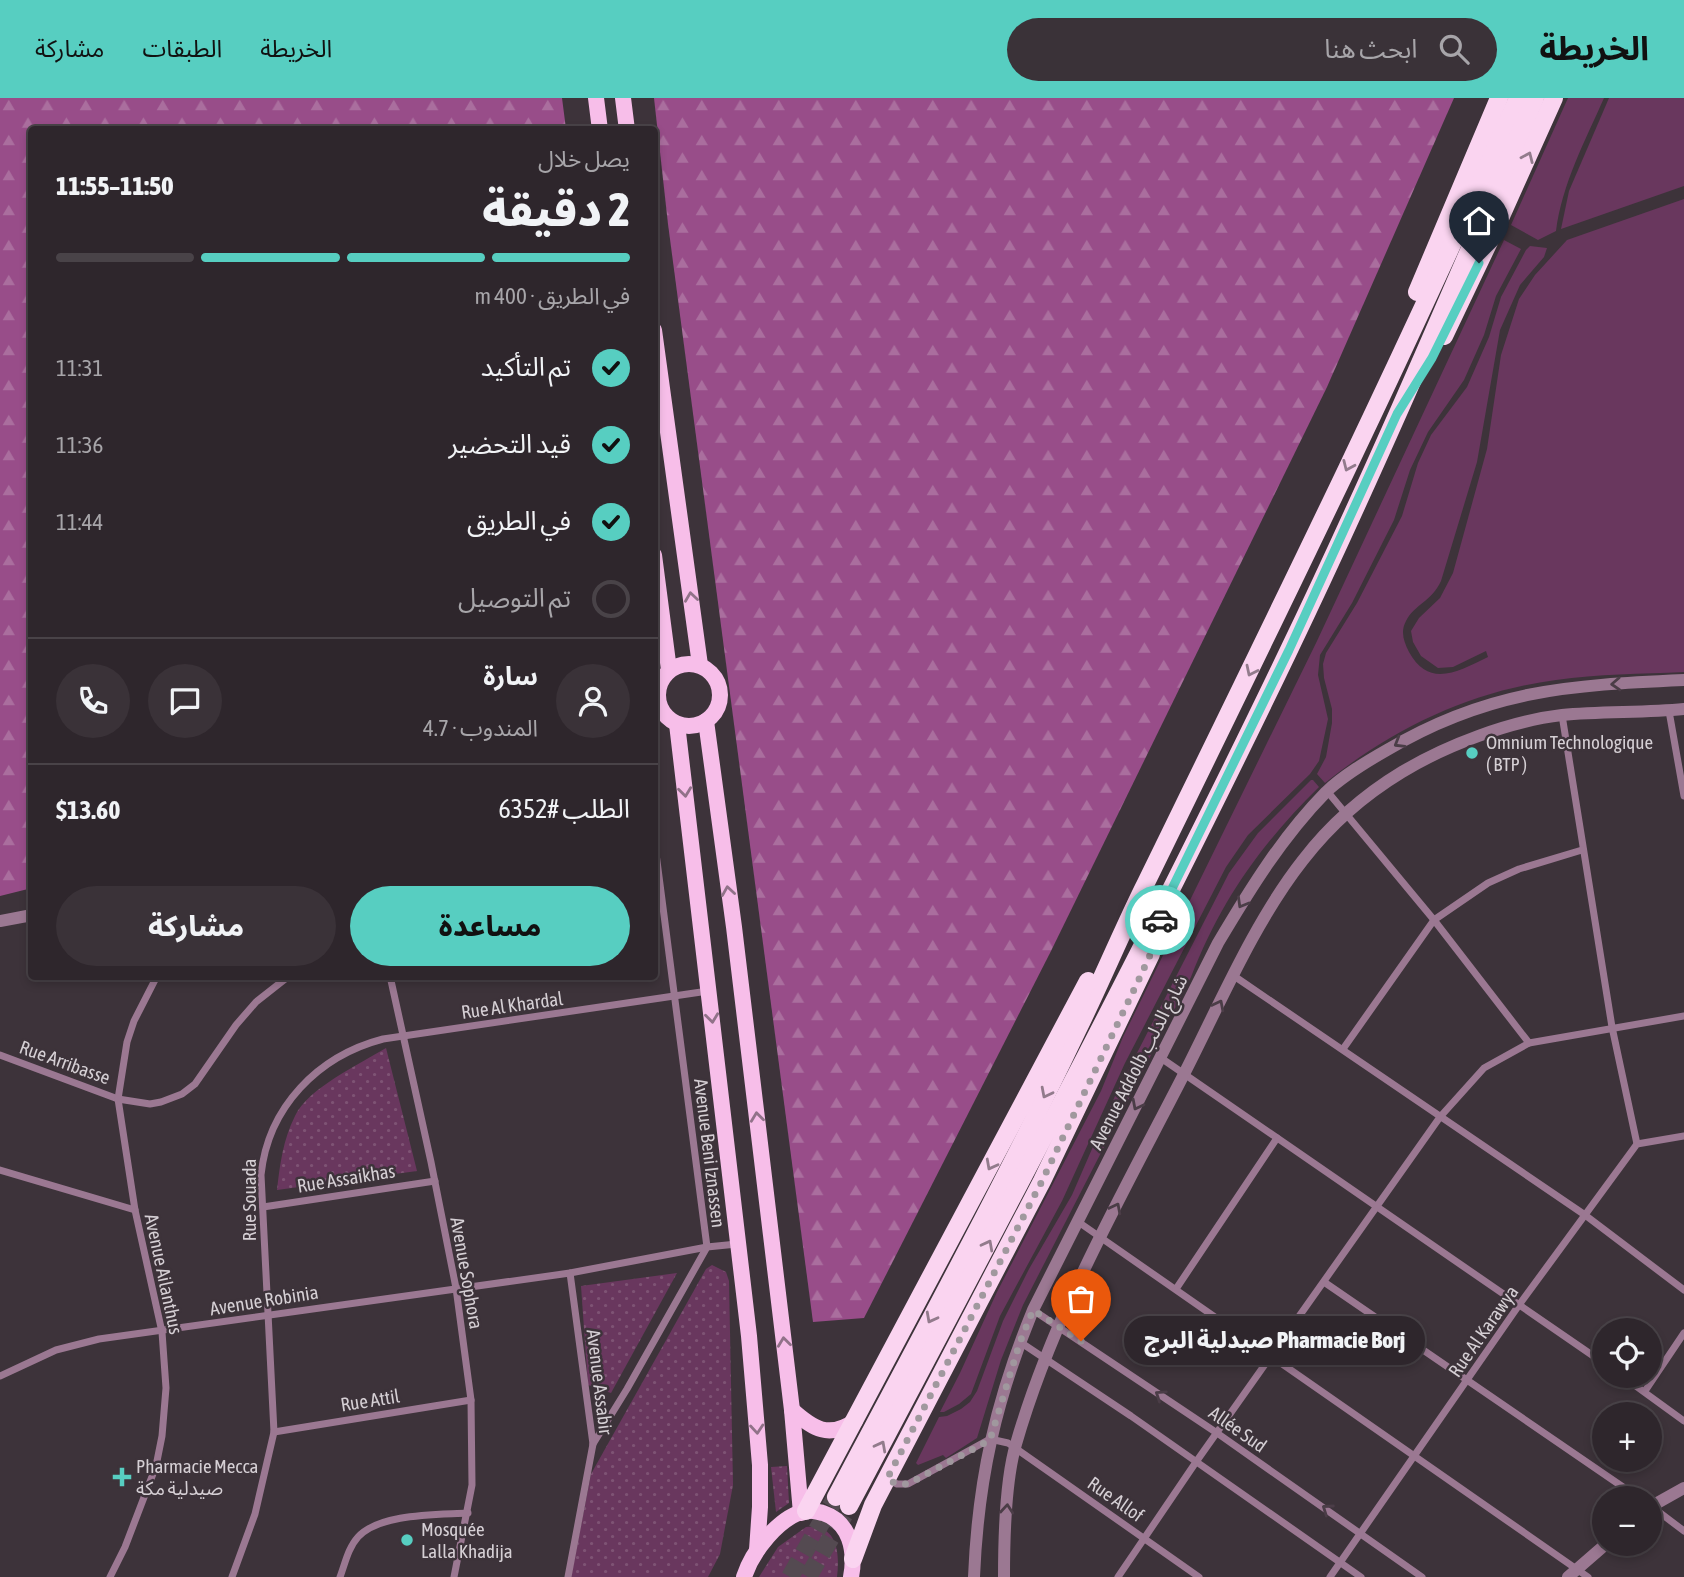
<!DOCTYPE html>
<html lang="ar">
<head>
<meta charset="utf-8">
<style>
  :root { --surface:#2e262c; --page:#3a3238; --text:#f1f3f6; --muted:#a7a5a9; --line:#494348; --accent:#57cec1 }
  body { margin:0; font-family:"Asap Condensed","Noto Sans Arabic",sans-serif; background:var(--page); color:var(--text); direction:rtl; height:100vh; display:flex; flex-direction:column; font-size:26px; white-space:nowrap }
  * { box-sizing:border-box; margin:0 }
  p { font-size:23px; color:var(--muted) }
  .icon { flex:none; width:38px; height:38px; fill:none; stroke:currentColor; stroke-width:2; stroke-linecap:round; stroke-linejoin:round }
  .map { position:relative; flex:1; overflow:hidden; direction:ltr }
  .drawer { position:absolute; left:28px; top:28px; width:630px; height:854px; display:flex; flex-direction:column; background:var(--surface); border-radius:7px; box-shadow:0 4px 10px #0003,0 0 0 2px var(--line); direction:rtl }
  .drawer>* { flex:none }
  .controls { position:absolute; left:1592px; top:1220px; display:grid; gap:14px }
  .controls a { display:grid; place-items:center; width:70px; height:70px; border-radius:50%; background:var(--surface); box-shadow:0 4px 10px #0003,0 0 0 2px var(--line); font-size:35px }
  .pin { position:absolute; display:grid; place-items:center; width:60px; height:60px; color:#fff; margin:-72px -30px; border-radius:50% 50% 50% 0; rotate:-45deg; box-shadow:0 0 7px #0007 }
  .pin .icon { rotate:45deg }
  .courier { position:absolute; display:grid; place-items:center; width:70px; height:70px; margin:-35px; border:5px solid #57cec1; border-radius:50%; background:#fff; color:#222; box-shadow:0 2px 9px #0007 }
  .bubble { position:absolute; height:49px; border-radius:24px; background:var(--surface); box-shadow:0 4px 10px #0003,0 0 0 2px var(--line); font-size:23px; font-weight:800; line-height:49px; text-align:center; direction:rtl }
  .summary em { font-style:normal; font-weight:800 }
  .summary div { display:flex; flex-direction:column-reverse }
  .summary { display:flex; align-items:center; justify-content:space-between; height:119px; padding:0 28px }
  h1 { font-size:46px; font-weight:800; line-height:52px }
  .bar { display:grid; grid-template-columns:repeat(4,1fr); gap:10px 7px; align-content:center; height:84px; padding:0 28px }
  .bar i { height:9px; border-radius:5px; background:var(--line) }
  .bar .current { background:var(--accent) }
  .bar p { grid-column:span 4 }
  .line { display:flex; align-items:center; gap:18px; padding:0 28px; border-top:2px solid var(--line) }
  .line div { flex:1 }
  .round { display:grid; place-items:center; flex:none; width:74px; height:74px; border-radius:37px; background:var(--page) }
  ol { padding:0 28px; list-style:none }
  li { display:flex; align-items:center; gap:21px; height:77px }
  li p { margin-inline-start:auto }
  li .icon { padding:7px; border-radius:50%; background:var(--accent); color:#111; stroke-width:4 }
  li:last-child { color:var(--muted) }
  li i { width:38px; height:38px; border:4px solid var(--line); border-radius:50% }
  .button { display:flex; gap:14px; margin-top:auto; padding:14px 28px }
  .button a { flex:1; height:80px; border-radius:42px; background:var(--accent); color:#111; font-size:28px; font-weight:800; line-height:80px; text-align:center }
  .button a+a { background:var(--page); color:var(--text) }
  header { display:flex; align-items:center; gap:42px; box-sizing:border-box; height:98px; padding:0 35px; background:var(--accent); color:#111 }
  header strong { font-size:33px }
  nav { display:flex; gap:38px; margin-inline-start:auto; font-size:24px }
  .search { width:490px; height:63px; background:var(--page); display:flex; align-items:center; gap:18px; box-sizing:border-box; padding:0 24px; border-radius:38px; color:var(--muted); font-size:26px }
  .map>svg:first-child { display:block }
</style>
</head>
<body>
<header>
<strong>الخريطة</strong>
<div class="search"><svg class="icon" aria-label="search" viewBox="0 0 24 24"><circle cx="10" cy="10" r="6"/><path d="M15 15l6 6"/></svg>ابحث هنا</div>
<nav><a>الخريطة</a><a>الطبقات</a><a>مشاركة</a></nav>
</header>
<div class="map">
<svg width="1684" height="1479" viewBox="0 0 1684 1479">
  <defs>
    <pattern id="grass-dots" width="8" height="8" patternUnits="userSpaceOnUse" patternTransform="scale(1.75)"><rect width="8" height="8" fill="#69375e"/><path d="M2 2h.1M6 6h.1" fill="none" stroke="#7e5374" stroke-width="1.8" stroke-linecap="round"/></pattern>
    <pattern id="forest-firs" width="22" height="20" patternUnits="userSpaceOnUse" patternTransform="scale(1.75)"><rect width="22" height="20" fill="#984d89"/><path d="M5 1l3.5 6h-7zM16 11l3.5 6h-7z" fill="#aa6e9e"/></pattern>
  </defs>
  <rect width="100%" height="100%" fill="#3d333a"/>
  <!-- grass -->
  <g fill="url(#grass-dots)">
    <path d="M 386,950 L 417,1073 L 277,1092 C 280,1066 283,1042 295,1018 C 308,990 360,966 386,950 Z"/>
    <path d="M 712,1167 L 726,1174 L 729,1183 L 733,1387 L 720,1456 L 708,1479 L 571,1479 L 591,1376 L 706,1171 Z"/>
    <path d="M 677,1175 L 611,1295 L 588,1287 L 581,1188 Z"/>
    <path d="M 787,1368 L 789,1405 L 776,1414 L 771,1369 Z"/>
    <path d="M 806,1429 C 837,1425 840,1455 837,1479 L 759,1479 L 778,1449 Z"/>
  </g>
  <!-- forest -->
  <g fill="url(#forest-firs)">
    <path d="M 0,0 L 562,0 L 566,31 L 32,32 L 32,790 L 0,798 Z"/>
    <path d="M 654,0 L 1454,0 L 1327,289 L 1051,853 L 864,1220 L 813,1224 L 668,126 Z"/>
  </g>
  <!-- green -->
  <g fill="#69375e">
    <path d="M 1568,0 L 1604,0 C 1585,43 1562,86 1556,133 L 1538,142 L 1511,127 Z"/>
    <path d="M 1609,0 L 1684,0 L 1684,88 L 1561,131 L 1569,93 Z"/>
    <path d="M 1684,101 L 1684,574 C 1641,576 1598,576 1556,582 C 1470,593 1392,631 1325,685 L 1317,676 L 1326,659 L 1332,625 L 1332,611 L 1324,580 L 1323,566 L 1326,555 L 1357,505 L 1402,418 L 1418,365 L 1431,337 L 1467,289 L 1489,239 L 1501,199 L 1526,152 L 1530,148 L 1547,150 L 1544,159 L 1520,187 L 1500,232 L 1477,364 L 1441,483 C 1432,503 1414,507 1406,523 C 1400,534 1404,544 1409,554 C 1429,591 1459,573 1488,559 L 1486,553 L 1453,569 L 1438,570 L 1421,558 L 1413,544 L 1411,533 L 1419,520 L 1440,500 L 1453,475 L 1487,351 L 1501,257 L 1519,201 L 1535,177 L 1567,142 Z"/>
    <path d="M 1504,142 L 1521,151 L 1496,198 L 1484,237 L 1464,282 L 1428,334 L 1410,372 L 1394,422 L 1352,505 L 1320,557 L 1318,577 L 1328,621 L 1319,663 L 1310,676 L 1248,737 L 1226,769 L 1125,965 L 1062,1103 L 1000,1218 L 971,1296 L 959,1306 L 944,1314 L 940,1314 L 960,1275 L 997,1194 L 1101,993 L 1123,939 L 1317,543 Z"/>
    <path d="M 1311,682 L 1313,682 L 1319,689 C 1261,746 1221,802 1191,879 L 1023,1207 L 1001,1262 L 977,1340 L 946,1360 L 943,1357 L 918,1367 L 916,1365 L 939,1319 L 947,1318 L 961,1311 L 970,1304 L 977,1293 L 1003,1223 L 1029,1171 L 1072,1097 L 1115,998 L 1229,775 L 1258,735 Z"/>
  </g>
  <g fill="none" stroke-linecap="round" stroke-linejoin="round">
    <!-- trunk-tunnel -->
    <g stroke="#544a51" stroke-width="18" stroke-dasharray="18 9" stroke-linecap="butt">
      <path d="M 790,1479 L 836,1399"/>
      <path d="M 808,1479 L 847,1412"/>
    </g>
    <!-- minor -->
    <g stroke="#9b7892" stroke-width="7">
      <path d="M 1669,613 L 1684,698"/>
      <path d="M 1562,617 L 1612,929 L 1637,1046"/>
      <path d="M 1327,693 L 1434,822 L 1529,945"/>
      <path d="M 390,878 L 431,1064 L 456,1190 L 471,1302 L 472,1387 L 454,1479"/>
      <path d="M 1234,878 L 1585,1117 L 1684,1192"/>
      <path d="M 1343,951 L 1434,822 L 1488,785 L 1519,771 L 1582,752"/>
      <path d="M 0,957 L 118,1001 L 150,1006 L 161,1004 L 182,996 L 195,986 L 236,927 L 256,904 L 289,878"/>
      <path d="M 1161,960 L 1605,1266"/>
      <path d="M 0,1072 L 135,1112"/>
      <path d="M 263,1109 L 435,1083"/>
      <path d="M 1077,1123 L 1588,1479"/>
      <path d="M 1324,1184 L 1639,1400"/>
      <path d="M 1176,1191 L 1277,1040"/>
      <path d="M 1033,1212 L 1217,1335 L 1422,1479"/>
      <path d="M 1020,1244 L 1131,1318 L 1361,1479"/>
      <path d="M 0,1278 L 56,1252 L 99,1241 L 570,1175 L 707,1149 L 737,1146"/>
      <path d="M 1622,1278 L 1684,1323"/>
      <path d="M 1645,1293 L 1684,1235"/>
      <path d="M 274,1334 L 471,1302"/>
      <path d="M 593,1346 L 627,1291 L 707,1149 L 654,740"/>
      <path d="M 887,1381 L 897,1386 L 908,1386 L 990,1341 L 1008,1345 L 1199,1479"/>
      <path d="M 1651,1408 L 1684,1433"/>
      <path d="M 110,1479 L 125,1449 L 156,1368 L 162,1338 L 166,1290 L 162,1234 L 135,1112 L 118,1001 L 127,944 L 134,923 L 157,878"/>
      <path d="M 232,1479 L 255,1416 L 274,1334 L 261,1077 C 268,1009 318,958 383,941 L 708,893"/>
      <path d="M 340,1479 C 345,1466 348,1450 358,1439 C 380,1415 438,1417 468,1415"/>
      <path d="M 568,1479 L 593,1346 L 570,1175"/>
      <path d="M 1118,1479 L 1196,1364 L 1440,1019 L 1484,970 L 1529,945 L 1684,918"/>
      <path d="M 1330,1479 L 1519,1207 L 1637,1046 L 1684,1038"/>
    </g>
    <!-- tertiary -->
    <g stroke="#9b7892" stroke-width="12">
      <path d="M 654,613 L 661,612"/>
      <path d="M 0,823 L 32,817"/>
      <path d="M 1650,1409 L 1684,1390"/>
      <path d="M 974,1479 C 978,1381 996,1302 1033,1212 L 1218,845 C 1250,791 1282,739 1326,694 C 1344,677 1366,664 1387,652 C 1488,592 1570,587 1684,582"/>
      <path d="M 1004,1479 C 1004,1440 1005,1383 1016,1346 C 1053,1217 1121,1099 1182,980 C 1218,910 1254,824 1303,762 C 1330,727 1364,697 1402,674 C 1447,647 1510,623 1562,617 C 1602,613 1644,615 1684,611"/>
      <path d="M 1568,1479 L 1606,1446"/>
    </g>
    <!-- primary -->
    <g stroke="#f7bee9" stroke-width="16">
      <path d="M 596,0 L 600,32"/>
      <path d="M 623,0 L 627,32"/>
      <path d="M 654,232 L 700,567"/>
      <path d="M 654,457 L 669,572"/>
      <circle cx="689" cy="597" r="31"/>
      <path d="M 706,623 L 734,829 L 792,1312 L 801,1415"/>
      <path d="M 677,626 L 749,1238 L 760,1367 L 760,1409 L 757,1452"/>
      <path d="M 792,1312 C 813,1331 829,1341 855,1323"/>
      <path d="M 744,1479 C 752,1454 779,1418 806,1413 C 811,1412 818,1414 823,1415 C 850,1424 856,1453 851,1479"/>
    </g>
    <!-- trunk -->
    <g stroke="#fad4f0" stroke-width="18">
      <path d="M 1417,194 L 1499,0"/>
      <path d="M 1444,238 L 1497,127 L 1554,0"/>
      <path d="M 836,1399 C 918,1244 1002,1091 1077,933 C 1100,886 1120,838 1143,791 C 1271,529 1400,267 1518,0"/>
      <path d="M 849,1408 C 999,1125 1150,842 1288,554 C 1376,371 1455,185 1535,0"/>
      <path d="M 806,1413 L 1088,883"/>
      <path d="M 853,1461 L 873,1407 L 1042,1083 L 1151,856"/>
    </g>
  </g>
  <!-- one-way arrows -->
  <defs><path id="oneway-chevron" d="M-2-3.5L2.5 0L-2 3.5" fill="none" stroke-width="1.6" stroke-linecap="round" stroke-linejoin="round" transform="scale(1.75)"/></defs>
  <g stroke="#927b8c">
    <use href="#oneway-chevron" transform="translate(1528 59) rotate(-66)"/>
    <use href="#oneway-chevron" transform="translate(1348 368) rotate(114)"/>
    <use href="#oneway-chevron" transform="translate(1251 573) rotate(116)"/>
    <use href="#oneway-chevron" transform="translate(1046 995) rotate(117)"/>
    <use href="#oneway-chevron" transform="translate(991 1067) rotate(118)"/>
    <use href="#oneway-chevron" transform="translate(988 1147) rotate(-62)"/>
    <use href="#oneway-chevron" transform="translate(931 1220) rotate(118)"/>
    <use href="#oneway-chevron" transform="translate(881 1348) rotate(-62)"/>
  </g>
  <g stroke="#917289">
    <use href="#oneway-chevron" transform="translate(691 499) rotate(-98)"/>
    <use href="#oneway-chevron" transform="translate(685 694) rotate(83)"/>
    <use href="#oneway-chevron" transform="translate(728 793) rotate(-99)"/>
    <use href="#oneway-chevron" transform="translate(712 920) rotate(83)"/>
    <use href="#oneway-chevron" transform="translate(757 1019) rotate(-97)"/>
    <use href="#oneway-chevron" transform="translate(784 1244) rotate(-97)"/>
    <use href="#oneway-chevron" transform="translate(757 1331) rotate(85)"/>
  </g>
  <g stroke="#4b3d47">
    <use href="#oneway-chevron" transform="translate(1616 586) rotate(177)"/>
    <use href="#oneway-chevron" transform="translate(1399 645) rotate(149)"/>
    <use href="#oneway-chevron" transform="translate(1242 805) rotate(120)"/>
    <use href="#oneway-chevron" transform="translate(1219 907) rotate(-63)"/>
    <use href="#oneway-chevron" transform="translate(1137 1007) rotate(117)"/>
    <use href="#oneway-chevron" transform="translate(1116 1110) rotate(-63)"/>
    <use href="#oneway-chevron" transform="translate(1160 1297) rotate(-146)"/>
    <use href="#oneway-chevron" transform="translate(1007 1411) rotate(-85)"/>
    <use href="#oneway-chevron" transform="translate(1327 1411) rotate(-145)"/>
  </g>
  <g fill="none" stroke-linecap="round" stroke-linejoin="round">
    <!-- done -->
    <path stroke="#a0989e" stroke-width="7" stroke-dasharray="0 12.6" d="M 1081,1243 L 1033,1212 L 1020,1244 L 990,1342 L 908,1386 L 897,1386 L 887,1381 L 1042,1083 L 1141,877 L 1151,855 L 1160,822"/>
    <!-- route -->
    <path stroke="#57cec1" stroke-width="9" d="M 1160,822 L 1163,809 L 1289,552 L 1397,316 L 1432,260 L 1479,165"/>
  </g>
  <!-- markers -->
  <g fill="#57cec1" stroke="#3d333a" stroke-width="2.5">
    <circle cx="1472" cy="655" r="7"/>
    <path d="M118.5 1368.5h7v7h7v7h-7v7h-7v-7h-7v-7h7z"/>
    <circle cx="407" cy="1442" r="7"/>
  </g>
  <g text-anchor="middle" stroke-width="5" stroke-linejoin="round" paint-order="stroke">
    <!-- poi labels -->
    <g font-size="19" fill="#d5cfd4" stroke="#3d333a" text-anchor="start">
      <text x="1486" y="651">Omnium Technologique<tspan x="1486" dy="22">( BTP )</tspan></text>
      <text x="136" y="1375">Pharmacie Mecca<tspan x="136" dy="22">صيدلية مكة</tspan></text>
      <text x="421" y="1438">Mosquée<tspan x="421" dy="22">Lalla Khadija</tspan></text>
    </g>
    <!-- street labels -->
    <g font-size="19" fill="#d5cfd4" stroke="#3d333a">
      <text transform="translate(512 907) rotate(-8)" y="7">Rue Al Khardal</text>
      <text transform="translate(65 964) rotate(20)" y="7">Rue Arribasse</text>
      <text transform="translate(1138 964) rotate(-63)" y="7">Avenue Addolb شارع الدلب</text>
      <text transform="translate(710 1055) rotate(83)" y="7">Avenue Beni Iznassen</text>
      <text transform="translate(346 1080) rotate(-9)" y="7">Rue Assaikhas</text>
      <text transform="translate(249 1102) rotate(-90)" y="7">Rue Souada</text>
      <text transform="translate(467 1175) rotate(80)" y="7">Avenue Sophora</text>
      <text transform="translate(164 1176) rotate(78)" y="7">Avenue Ailanthus</text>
      <text transform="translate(264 1202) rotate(-9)" y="7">Avenue Robinia</text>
      <text transform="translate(1483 1233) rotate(-55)" y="7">Rue Al Karawya</text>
      <text transform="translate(600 1284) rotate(83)" y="7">Avenue Assabir</text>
      <text transform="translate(370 1302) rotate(-9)" y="7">Rue Attil</text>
      <text transform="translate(1238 1331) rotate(35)" y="7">Allée Sud</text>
      <text transform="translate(1116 1401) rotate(35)" y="7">Rue Allof</text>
    </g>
  </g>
</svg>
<div class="controls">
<a><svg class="icon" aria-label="locate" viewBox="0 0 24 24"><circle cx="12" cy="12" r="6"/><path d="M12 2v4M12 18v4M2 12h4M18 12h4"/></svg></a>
<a>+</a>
<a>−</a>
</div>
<div class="pin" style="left:1081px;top:1243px;background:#ea580c"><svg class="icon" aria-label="bag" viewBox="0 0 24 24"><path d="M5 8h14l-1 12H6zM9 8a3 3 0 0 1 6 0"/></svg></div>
<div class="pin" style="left:1479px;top:165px;background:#1f2937"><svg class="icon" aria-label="home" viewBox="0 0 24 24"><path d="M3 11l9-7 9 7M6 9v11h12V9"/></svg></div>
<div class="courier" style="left:1160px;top:822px"><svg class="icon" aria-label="car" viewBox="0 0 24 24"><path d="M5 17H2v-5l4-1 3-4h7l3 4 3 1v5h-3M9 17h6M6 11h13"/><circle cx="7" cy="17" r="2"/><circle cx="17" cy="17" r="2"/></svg></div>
<div class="bubble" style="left:1124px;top:1218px;width:301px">Pharmacie Borj صيدلية البرج</div>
<section class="drawer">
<div class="summary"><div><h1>2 دقيقة</h1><p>يصل خلال</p></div><em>11:50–11:55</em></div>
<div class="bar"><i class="current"></i><i class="current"></i><i class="current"></i><i></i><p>في الطريق · 400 m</p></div>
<ol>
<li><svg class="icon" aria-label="check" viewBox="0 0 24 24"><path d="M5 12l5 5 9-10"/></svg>تم التأكيد<p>11:31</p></li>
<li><svg class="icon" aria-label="check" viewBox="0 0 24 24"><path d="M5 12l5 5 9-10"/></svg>قيد التحضير<p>11:36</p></li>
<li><svg class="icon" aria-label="check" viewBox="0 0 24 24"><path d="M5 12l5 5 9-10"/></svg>في الطريق<p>11:44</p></li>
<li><i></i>تم التوصيل</li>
</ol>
<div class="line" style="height:126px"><a class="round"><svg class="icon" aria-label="person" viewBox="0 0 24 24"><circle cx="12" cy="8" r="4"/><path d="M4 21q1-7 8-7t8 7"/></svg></a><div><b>سارة</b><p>المندوب · 4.7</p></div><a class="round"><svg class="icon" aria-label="chat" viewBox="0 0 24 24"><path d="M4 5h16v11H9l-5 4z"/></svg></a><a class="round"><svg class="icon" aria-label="phone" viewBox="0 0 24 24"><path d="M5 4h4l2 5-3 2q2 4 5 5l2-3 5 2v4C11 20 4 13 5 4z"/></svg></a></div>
<div class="line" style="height:91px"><div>الطلب #6352</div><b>$13.60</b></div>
<div class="button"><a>مساعدة</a><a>مشاركة</a></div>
</section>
</div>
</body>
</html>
